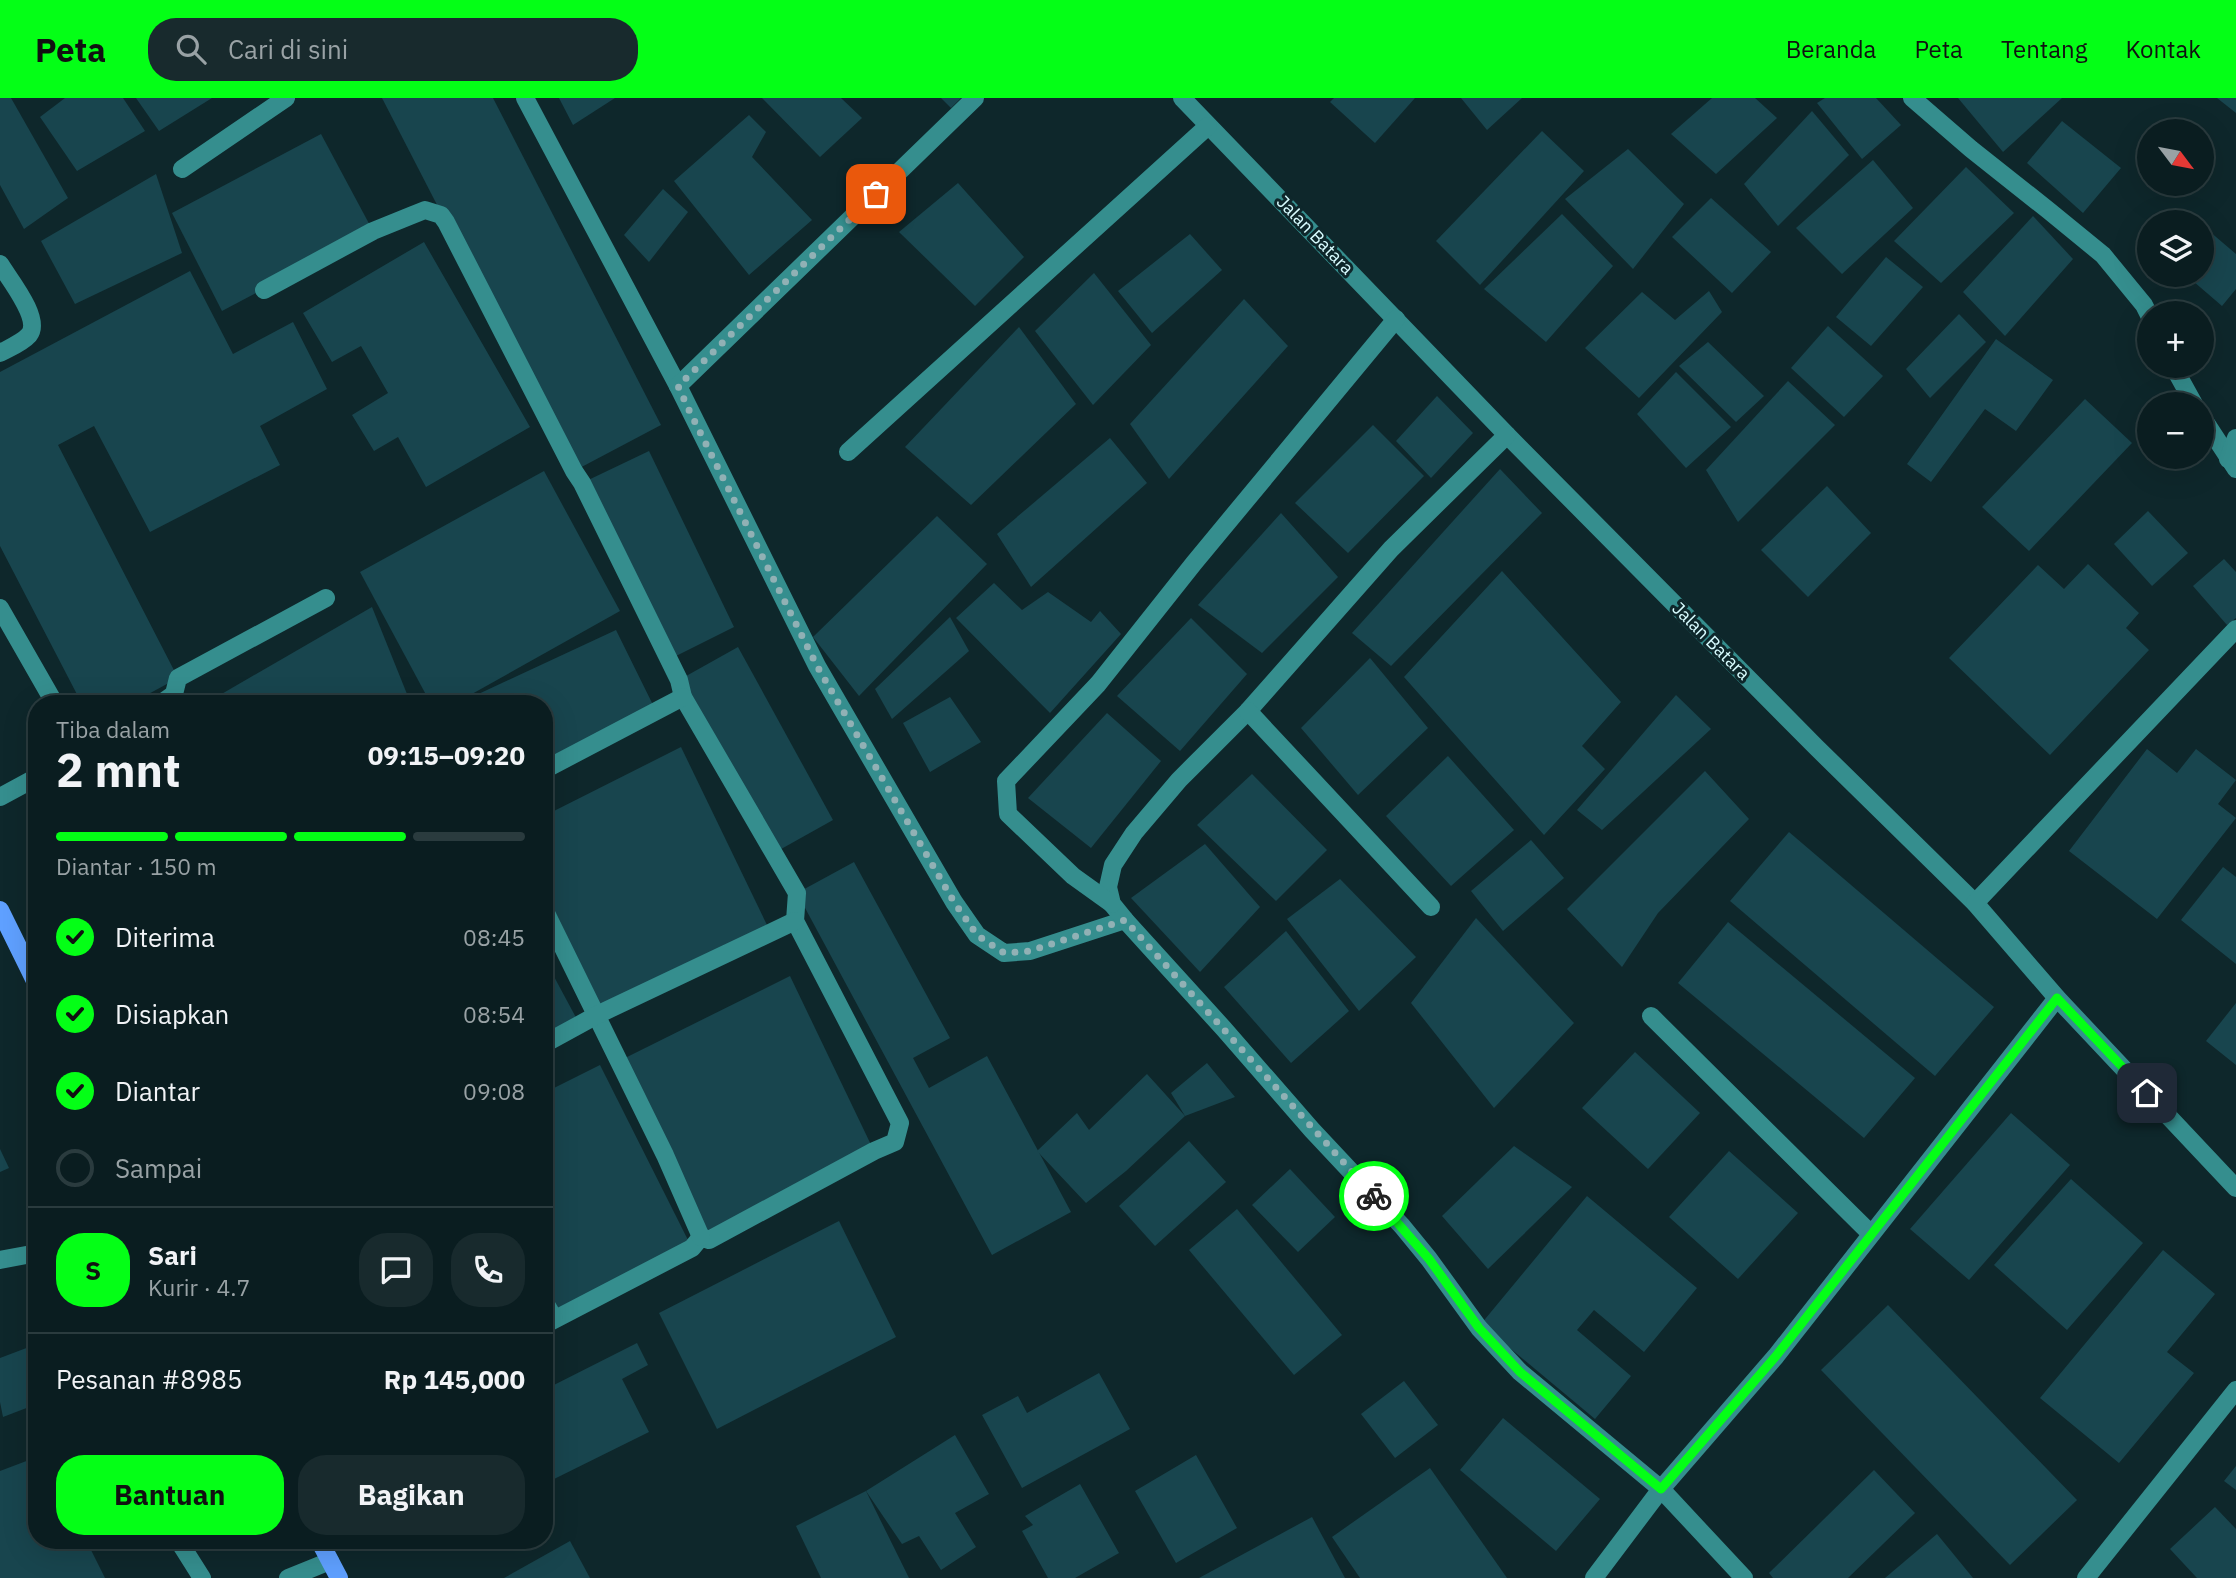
<!DOCTYPE html>
<html lang="id">
<head>
<meta charset="utf-8">
<style>
  :root { --surface:#0a1d20; --page:#182a2d; --text:#f1f3f6; --muted:#99a2a5; --line:#2a3b3e; --accent:#04ff16 }
  body { margin:0; font-family:"IBM Plex Sans",sans-serif; background:var(--page); color:var(--text); height:100vh; display:flex; flex-direction:column; font-size:26px; white-space:nowrap }
  * { box-sizing:border-box; margin:0 }
  p { font-size:23px; color:var(--muted) }
  .icon { flex:none; width:38px; height:38px; fill:none; stroke:currentColor; stroke-width:2; stroke-linecap:round; stroke-linejoin:round }
  .map { position:relative; flex:1; overflow:hidden }
  .side { position:absolute; left:28px; top:597px; width:525px; height:854px; display:flex; flex-direction:column; background:var(--surface); border-radius:28px; box-shadow:0 7px 28px #0002,0 0 0 2px var(--line) }
  .side>* { flex:none }
  .needle { width:46px; rotate:122deg }
  .controls { position:absolute; left:2137px; top:21px; display:grid; gap:14px }
  .controls a { display:grid; place-items:center; width:77px; height:77px; border-radius:50%; background:var(--surface); box-shadow:0 7px 28px #0002,0 0 0 2px var(--line); font-size:35px }
  .pin { position:absolute; display:grid; place-items:center; width:60px; height:60px; color:#fff; margin:-30px; border-radius:14px; box-shadow:0 4px 10px #0006 }
  .courier { position:absolute; display:grid; place-items:center; width:70px; height:70px; margin:-35px; border:5px solid #04ff16; border-radius:50%; background:#fff; color:#222; box-shadow:0 2px 9px #0007 }
  .head em { font-style:normal; font-weight:800 }
  .head div { display:flex; flex-direction:column-reverse }
  .head { display:flex; align-items:center; justify-content:space-between; height:119px; padding:0 28px }
  h1 { font-size:46px; font-weight:800; line-height:52px }
  .bar { display:grid; grid-template-columns:repeat(4,1fr); gap:10px 7px; align-content:center; height:84px; padding:0 28px }
  .bar i { height:9px; border-radius:5px; background:var(--line) }
  .bar .selected { background:var(--accent) }
  .bar p { grid-column:span 4 }
  .line { display:flex; align-items:center; gap:18px; padding:0 28px; border-top:2px solid var(--line) }
  .line div { flex:1 }
  .round { display:grid; place-items:center; flex:none; width:74px; height:74px; border-radius:28px; background:var(--page) }
  ol { padding:0 28px; list-style:none }
  li { display:flex; align-items:center; gap:21px; height:77px }
  li p { margin-inline-start:auto }
  li .icon { padding:7px; border-radius:50%; background:var(--accent); color:#111; stroke-width:4 }
  li:last-child { color:var(--muted) }
  li i { width:38px; height:38px; border:4px solid var(--line); border-radius:50% }
  .primary-button { display:flex; gap:14px; margin-top:auto; padding:14px 28px }
  .primary-button a { flex:1; height:80px; border-radius:28px; background:var(--accent); color:#111; font-size:28px; font-weight:800; line-height:80px; text-align:center }
  .primary-button a+a { background:var(--page); color:var(--text) }
  header { display:flex; align-items:center; gap:42px; box-sizing:border-box; height:98px; padding:0 35px; background:var(--accent); color:#111 }
  header strong { font-size:33px }
  nav { display:flex; gap:38px; margin-inline-start:auto; font-size:24px }
  .search { width:490px; height:63px; background:var(--page); display:flex; align-items:center; gap:18px; box-sizing:border-box; padding:0 24px; border-radius:28px; color:var(--muted); font-size:26px }
  .map>svg:first-child { display:block }
</style>
</head>
<body>
<header>
<strong>Peta</strong>
<div class="search"><svg class="icon" aria-label="search" viewBox="0 0 24 24"><circle cx="10" cy="10" r="6"/><path d="M15 15l6 6"/></svg>Cari di sini</div>
<nav><a>Beranda</a><a>Peta</a><a>Tentang</a><a>Kontak</a></nav>
</header>
<div class="map">
<svg width="2236" height="1480" viewBox="0 0 2236 1480">
  <rect width="100%" height="100%" fill="#0e272b"/>
  <!-- building -->
  <g fill="#18454e">
    <path d="M 0,0 L 11,0 L 68,100 L 24,131 L 0,87 Z"/>
    <path d="M 65,0 L 123,0 L 145,33 L 77,73 L 40,19 Z"/>
    <path d="M 136,0 L 212,0 L 159,33 Z"/>
    <path d="M 382,0 L 493,0 L 661,327 L 574,373 Z"/>
    <path d="M 559,0 L 615,0 L 573,27 Z"/>
    <path d="M 762,0 L 841,0 L 862,20 L 820,59 Z"/>
    <path d="M 941,0 L 961,0 L 951,10 Z"/>
    <path d="M 1334,0 L 1415,0 L 1375,45 L 1330,4 Z"/>
    <path d="M 1461,0 L 1522,0 L 1487,32 Z"/>
    <path d="M 1712,0 L 1755,0 L 1777,20 L 1716,76 L 1671,36 Z"/>
    <path d="M 1825,0 L 1876,0 L 1901,27 L 1862,61 L 1817,5 Z"/>
    <path d="M 1958,0 L 2062,0 L 2003,54 Z"/>
    <path d="M 2217,0 L 2236,0 L 2236,15 Z"/>
    <path d="M 1812,13 L 1849,57 L 1778,128 L 1744,86 Z"/>
    <path d="M 749,17 L 766,34 L 752,59 L 812,122 L 749,177 L 674,83 Z"/>
    <path d="M 2062,23 L 2121,70 L 2083,115 L 2027,65 Z"/>
    <path d="M 1542,33 L 1584,73 L 1480,187 L 1436,143 Z"/>
    <path d="M 321,36 L 373,133 L 222,213 L 172,115 Z"/>
    <path d="M 1628,51 L 1684,106 L 1633,171 L 1565,101 Z"/>
    <path d="M 1873,62 L 1913,110 L 1842,176 L 1796,130 Z"/>
    <path d="M 1966,69 L 2014,115 L 1941,185 L 1894,143 Z"/>
    <path d="M 156,76 L 182,155 L 75,206 L 41,143 Z"/>
    <path d="M 958,85 L 1024,159 L 975,208 L 899,134 Z"/>
    <path d="M 663,91 L 688,114 L 649,164 L 624,137 Z"/>
    <path d="M 1711,100 L 1771,154 L 1732,195 L 1672,139 Z"/>
    <path d="M 1562,116 L 1613,168 L 1546,244 L 1484,191 Z"/>
    <path d="M 2033,118 L 2073,161 L 2005,238 L 1963,194 Z"/>
    <path d="M 2202,127 L 2236,156 L 2236,191 L 2222,208 L 2186,177 L 2202,177 Z"/>
    <path d="M 1190,136 L 1222,172 L 1152,235 L 1118,193 Z"/>
    <path d="M 424,144 L 530,329 L 426,389 L 398,339 L 374,353 L 352,317 L 388,295 L 361,248 L 332,264 L 303,215 Z"/>
    <path d="M 1886,159 L 1923,189 L 1871,248 L 1836,219 Z"/>
    <path d="M 190,173 L 233,256 L 293,224 L 327,291 L 260,328 L 280,367 L 150,434 L 94,328 L 58,347 L 178,580 L 130,606 L 82,606 L 0,448 L 0,274 Z"/>
    <path d="M 1094,175 L 1151,247 L 1093,307 L 1035,233 Z"/>
    <path d="M 1709,193 L 1722,214 L 1639,300 L 1585,250 L 1642,194 L 1675,222 Z"/>
    <path d="M 1244,201 L 1288,248 L 1169,381 L 1130,326 Z"/>
    <path d="M 1959,216 L 1986,244 L 1930,300 L 1906,271 Z"/>
    <path d="M 1828,228 L 1883,278 L 1844,319 L 1791,270 Z"/>
    <path d="M 1019,229 L 1076,306 L 971,407 L 905,349 Z"/>
    <path d="M 1996,241 L 2053,282 L 2016,333 L 1985,311 L 1931,384 L 1907,366 Z"/>
    <path d="M 1708,244 L 1764,298 L 1736,324 L 1679,268 Z"/>
    <path d="M 1676,274 L 1731,329 L 1686,370 L 1637,316 Z"/>
    <path d="M 1788,283 L 1835,327 L 1738,424 L 1706,372 Z"/>
    <path d="M 1437,298 L 1473,335 L 1431,380 L 1396,343 Z"/>
    <path d="M 2085,301 L 2132,345 L 2029,453 L 1982,409 Z"/>
    <path d="M 1373,327 L 1424,378 L 1348,455 L 1295,405 Z"/>
    <path d="M 1110,340 L 1147,385 L 1031,489 L 997,436 Z"/>
    <path d="M 649,353 L 734,529 L 668,562 L 582,385 Z"/>
    <path d="M 1500,371 L 1542,415 L 1391,568 L 1352,535 Z"/>
    <path d="M 544,373 L 620,513 L 454,606 L 431,606 L 360,474 Z"/>
    <path d="M 1827,388 L 1871,435 L 1808,499 L 1761,452 Z"/>
    <path d="M 2148,413 L 2188,455 L 2152,488 L 2114,446 Z"/>
    <path d="M 1281,415 L 1338,479 L 1262,555 L 1198,507 Z"/>
    <path d="M 937,418 L 987,466 L 859,598 L 813,539 Z"/>
    <path d="M 2224,461 L 2236,474 L 2236,520 L 2227,527 L 2193,488 Z"/>
    <path d="M 2088,466 L 2139,515 L 2126,530 L 2149,552 L 2050,657 L 1949,560 L 2038,467 L 2064,491 Z"/>
    <path d="M 1502,473 L 1621,604 L 1582,648 L 1605,671 L 1544,737 L 1404,579 Z"/>
    <path d="M 994,485 L 1022,512 L 1048,494 L 1091,524 L 1100,513 L 1121,536 L 1050,615 L 956,520 Z"/>
    <path d="M 372,509 L 411,606 L 215,606 L 213,601 Z"/>
    <path d="M 950,519 L 969,553 L 892,621 L 875,591 Z"/>
    <path d="M 1191,520 L 1247,576 L 1180,653 L 1117,598 Z"/>
    <path d="M 616,532 L 656,613 L 544,668 L 544,606 L 457,606 Z"/>
    <path d="M 738,549 L 833,722 L 774,755 L 679,582 Z"/>
    <path d="M 1370,560 L 1428,630 L 1358,697 L 1301,630 Z"/>
    <path d="M 1676,597 L 1711,631 L 1602,732 L 1577,712 Z"/>
    <path d="M 950,599 L 981,644 L 930,674 L 903,625 Z"/>
    <path d="M 1107,615 L 1161,663 L 1091,750 L 1028,700 Z"/>
    <path d="M 681,649 L 767,827 L 597,917 L 544,811 L 544,718 Z"/>
    <path d="M 2147,651 L 2177,675 L 2196,651 L 2236,682 L 2218,706 L 2236,720 L 2157,821 L 2069,753 Z"/>
    <path d="M 1448,658 L 1514,732 L 1451,788 L 1386,718 Z"/>
    <path d="M 1705,673 L 1749,721 L 1658,815 L 1622,869 L 1567,811 Z"/>
    <path d="M 1252,676 L 1327,752 L 1276,803 L 1197,727 Z"/>
    <path d="M 1789,734 L 1994,909 L 1935,978 L 1730,803 Z"/>
    <path d="M 1531,742 L 1564,780 L 1503,833 L 1471,793 Z"/>
    <path d="M 1205,746 L 1260,809 L 1200,874 L 1131,800 Z"/>
    <path d="M 854,764 L 950,940 L 913,960 L 929,990 L 987,958 L 1071,1114 L 992,1157 L 797,795 Z"/>
    <path d="M 2223,769 L 2236,779 L 2236,866 L 2181,822 Z"/>
    <path d="M 1340,781 L 1416,859 L 1359,913 L 1287,821 Z"/>
    <path d="M 1476,820 L 1574,925 L 1494,1010 L 1411,905 Z"/>
    <path d="M 1728,824 L 1915,980 L 1864,1040 L 1678,885 Z"/>
    <path d="M 1286,833 L 1349,913 L 1291,965 L 1224,889 Z"/>
    <path d="M 544,860 L 580,927 L 544,946 Z"/>
    <path d="M 790,878 L 874,1053 L 709,1142 L 619,963 Z"/>
    <path d="M 2236,905 L 2236,967 L 2206,943 Z"/>
    <path d="M 1635,954 L 1700,1015 L 1648,1071 L 1582,1010 Z"/>
    <path d="M 1207,965 L 1235,999 L 1185,1018 L 1171,995 Z"/>
    <path d="M 600,967 L 692,1150 L 554,1220 L 544,1200 L 544,995 Z"/>
    <path d="M 1147,976 L 1185,1018 L 1126,1073 L 1086,1105 L 1037,1053 L 1077,1015 L 1089,1032 Z"/>
    <path d="M 2011,1015 L 2070,1067 L 1969,1182 L 1910,1131 Z"/>
    <path d="M 1189,1043 L 1226,1084 L 1155,1148 L 1119,1108 Z"/>
    <path d="M 1514,1048 L 1572,1089 L 1488,1171 L 1442,1118 Z"/>
    <path d="M 0,1051 L 9,1070 L 0,1074 Z"/>
    <path d="M 1729,1053 L 1798,1115 L 1738,1181 L 1669,1119 Z"/>
    <path d="M 1290,1071 L 1335,1119 L 1298,1154 L 1252,1107 Z"/>
    <path d="M 2071,1081 L 2143,1145 L 2067,1232 L 1994,1167 Z"/>
    <path d="M 1587,1098 L 1697,1190 L 1644,1254 L 1594,1212 L 1577,1232 L 1631,1278 L 1595,1321 L 1481,1226 Z"/>
    <path d="M 1237,1111 L 1342,1237 L 1294,1277 L 1189,1152 Z"/>
    <path d="M 839,1123 L 896,1239 L 717,1331 L 659,1215 Z"/>
    <path d="M 2163,1152 L 2215,1196 L 2167,1254 L 2194,1275 L 2119,1365 L 2040,1300 Z"/>
    <path d="M 1888,1207 L 2077,1402 L 2010,1467 L 1821,1272 Z"/>
    <path d="M 637,1245 L 648,1267 L 622,1281 L 649,1334 L 544,1386 L 544,1292 Z"/>
    <path d="M 37,1246 L 37,1306 L 3,1319 L 0,1304 L 0,1260 Z"/>
    <path d="M 1099,1275 L 1130,1331 L 1022,1390 L 982,1317 L 1018,1298 L 1027,1315 Z"/>
    <path d="M 1404,1283 L 1438,1327 L 1395,1360 L 1361,1316 Z"/>
    <path d="M 1503,1320 L 1600,1401 L 1556,1453 L 1460,1372 Z"/>
    <path d="M 955,1337 L 989,1396 L 955,1415 L 976,1449 L 941,1472 L 919,1438 L 902,1446 L 866,1393 Z"/>
    <path d="M 1196,1357 L 1237,1430 L 1176,1465 L 1135,1393 Z"/>
    <path d="M 37,1359 L 37,1442 L 86,1442 L 105,1480 L 0,1480 L 0,1373 Z"/>
    <path d="M 2236,1368 L 2236,1392 L 2224,1383 Z"/>
    <path d="M 1430,1370 L 1507,1480 L 1360,1480 L 1332,1439 Z"/>
    <path d="M 1874,1372 L 1915,1415 L 1848,1480 L 1773,1480 L 1769,1475 Z"/>
    <path d="M 1080,1386 L 1119,1455 L 1075,1480 L 1048,1480 L 1022,1433 L 1033,1427 L 1025,1418 Z"/>
    <path d="M 866,1393 L 909,1480 L 821,1480 L 796,1428 Z"/>
    <path d="M 2215,1409 L 2236,1431 L 2236,1480 L 2197,1480 L 2170,1451 Z"/>
    <path d="M 1312,1419 L 1345,1480 L 1199,1480 Z"/>
    <path d="M 1937,1436 L 1973,1480 L 1885,1480 Z"/>
    <path d="M 570,1443 L 590,1480 L 504,1480 Z"/>
  </g>
  <g fill="none" stroke-linecap="round" stroke-linejoin="round">
    <!-- minor -->
    <g stroke="#358e8e" stroke-width="18">
      <path d="M 525,0 L 678,288"/>
      <path d="M 975,0 L 678,288 L 817,568 L 954,804 L 977,837 L 1004,855 L 1030,853 L 1125,822"/>
      <path d="M 1182,0 L 1507,337 L 1816,649 L 1975,805 L 2057,900 L 2236,1090"/>
      <path d="M 1912,0 L 1971,51 L 2048,112 L 2103,157 L 2144,207 L 2149,217"/>
      <path d="M 182,71 L 286,0"/>
      <path d="M 0,166 C 9,181 42,221 29,237 C 22,245 9,250 0,255"/>
      <path d="M 264,192 L 373,133 L 410,118 L 425,112 L 441,117 L 446,124 L 574,373 L 582,385 L 679,582 L 683,599 L 797,795 L 795,823 L 900,1025 L 895,1044 L 874,1053 L 709,1142 L 701,1139 L 692,1150 L 544,1227"/>
      <path d="M 2173,268 L 2194,306"/>
      <path d="M 2202,319 L 2236,371"/>
      <path d="M 1507,337 L 1391,451 L 1248,613 L 1179,682 L 1134,735 L 1113,767 L 1108,789 L 1112,806 L 1125,822 L 1224,931 L 1312,1032 L 1402,1128 L 1429,1161 L 1479,1230 L 1520,1274 L 1661,1391 L 1744,1480"/>
      <path d="M 848,354 L 1208,28"/>
      <path d="M 2228,361 L 2236,340"/>
      <path d="M 0,510 L 55,606"/>
      <path d="M 160,606 L 174,596 L 178,580 L 326,500"/>
      <path d="M 1248,613 L 1431,809"/>
      <path d="M 544,672 L 683,599"/>
      <path d="M 0,699 L 37,679"/>
      <path d="M 1975,805 L 2236,531"/>
      <path d="M 1112,806 L 1073,778 L 1008,716 L 1006,683 L 1098,586 L 1194,465 L 1396,221"/>
      <path d="M 544,811 L 665,1057 L 701,1139"/>
      <path d="M 1651,918 L 1871,1136"/>
      <path d="M 544,946 L 597,917 L 795,823"/>
      <path d="M 0,1162 L 37,1155"/>
      <path d="M 544,1203 L 554,1220"/>
      <path d="M 178,1442 L 202,1480"/>
      <path d="M 288,1480 L 330,1463"/>
      <path d="M 1594,1480 L 1661,1391 L 1776,1258 L 2057,900"/>
      <path d="M 2086,1480 L 2236,1292"/>
    </g>
    <!-- major -->
    <g stroke="#5fa0ff" stroke-width="18">
      <path d="M 0,812 L 37,887"/>
      <path d="M 319,1442 L 339,1480"/>
    </g>
  </g>
  <g fill="none" stroke-linecap="round" stroke-linejoin="round">
    <!-- done -->
    <path stroke="#91b1b5" stroke-width="7" stroke-dasharray="0 12.6" d="M 876,96 L 678,288 L 689,312 L 817,568 L 954,804 L 977,837 L 1004,855 L 1030,853 L 1125,822 L 1374,1098"/>
    <!-- route -->
    <path stroke="#04ff16" stroke-width="9" d="M 1374,1098 L 1429,1161 L 1479,1230 L 1520,1274 L 1661,1391 L 1776,1258 L 2057,900 L 2147,995"/>
  </g>
  <g text-anchor="middle" stroke-width="6" stroke-linejoin="round" paint-order="stroke">
    <!-- street labels -->
    <g font-size="18" fill="#d8fcff" stroke="#0e272b">
      <text transform="translate(1315 137) rotate(46)" y="6">Jalan Batara</text>
      <text transform="translate(1711 543) rotate(45)" y="6">Jalan Batara</text>
    </g>
  </g>
</svg>
<div class="controls">
<a><svg class="needle" viewBox="-14 -14 28 28"><path d="M0-13l5 13h-10z" fill="#e53935"/><path d="M0 13l5-13h-10z" fill="#99a2a5"/></svg></a>
<a><svg class="icon" aria-label="layers" viewBox="0 0 24 24"><path d="M12 4l9 5-9 5-9-5zM3 14l9 5 9-5"/></svg></a>
<a>+</a>
<a>−</a>
</div>
<div class="pin" style="left:876px;top:96px;background:#ea580c"><svg class="icon" aria-label="bag" viewBox="0 0 24 24"><path d="M5 8h14l-1 12H6zM9 8a3 3 0 0 1 6 0"/></svg></div>
<div class="pin" style="left:2147px;top:995px;background:#1f2937"><svg class="icon" aria-label="home" viewBox="0 0 24 24"><path d="M3 11l9-7 9 7M6 9v11h12V9"/></svg></div>
<div class="courier" style="left:1374px;top:1098px"><svg class="icon" aria-label="bike" viewBox="0 0 24 24"><circle cx="6" cy="16" r="4"/><circle cx="18" cy="16" r="4"/><path d="M6 16l4-8h5l3 8M10 8l3 8H6M13 5h3"/></svg></div>
<section class="side">
<div class="head"><div><h1>2 mnt</h1><p>Tiba dalam</p></div><em>09:15–09:20</em></div>
<div class="bar"><i class="selected"></i><i class="selected"></i><i class="selected"></i><i></i><p>Diantar · 150 m</p></div>
<ol>
<li><svg class="icon" aria-label="check" viewBox="0 0 24 24"><path d="M5 12l5 5 9-10"/></svg>Diterima<p>08:45</p></li>
<li><svg class="icon" aria-label="check" viewBox="0 0 24 24"><path d="M5 12l5 5 9-10"/></svg>Disiapkan<p>08:54</p></li>
<li><svg class="icon" aria-label="check" viewBox="0 0 24 24"><path d="M5 12l5 5 9-10"/></svg>Diantar<p>09:08</p></li>
<li><i></i>Sampai</li>
</ol>
<div class="line" style="height:126px"><b class="round" style="background:var(--accent);color:#111">S</b><div><b>Sari</b><p>Kurir · 4.7</p></div><a class="round"><svg class="icon" aria-label="chat" viewBox="0 0 24 24"><path d="M4 5h16v11H9l-5 4z"/></svg></a><a class="round"><svg class="icon" aria-label="phone" viewBox="0 0 24 24"><path d="M5 4h4l2 5-3 2q2 4 5 5l2-3 5 2v4C11 20 4 13 5 4z"/></svg></a></div>
<div class="line" style="height:91px"><div>Pesanan #8985</div><b>Rp 145,000</b></div>
<div class="primary-button"><a>Bantuan</a><a>Bagikan</a></div>
</section>
</div>
</body>
</html>
